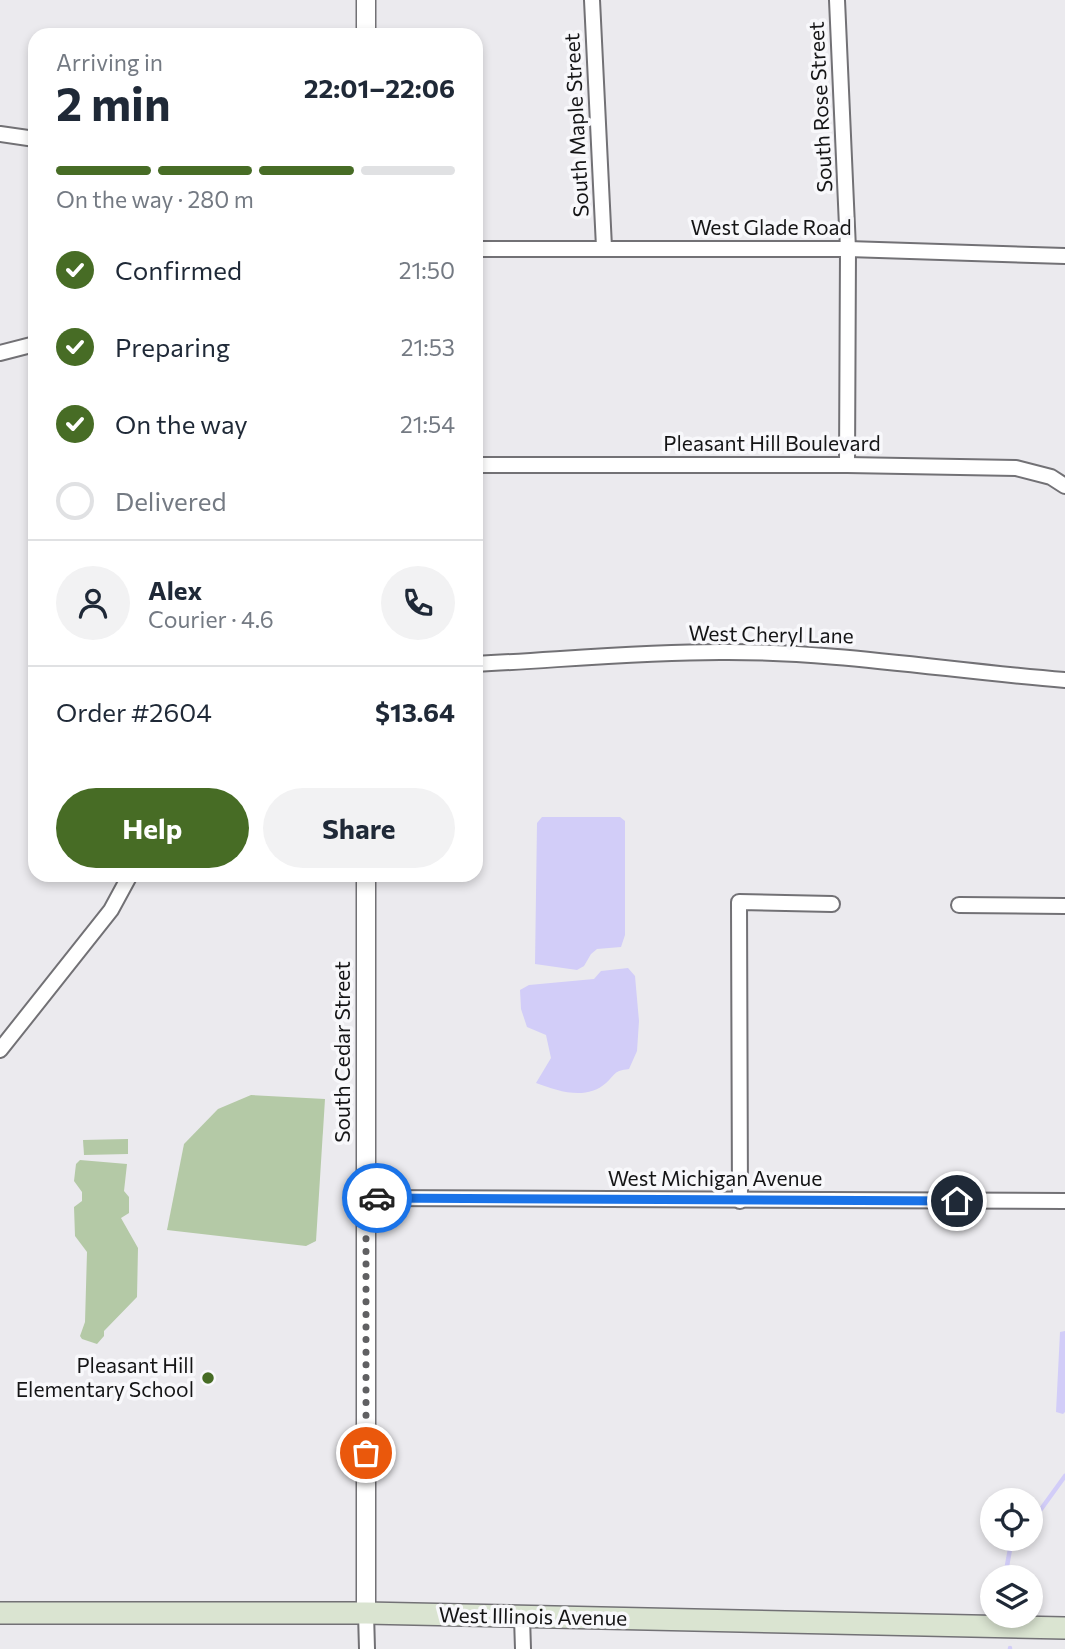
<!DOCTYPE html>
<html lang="en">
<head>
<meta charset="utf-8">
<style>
  :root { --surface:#fff; --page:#f2f2f3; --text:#1f2937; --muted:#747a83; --line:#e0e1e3; --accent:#476c25 }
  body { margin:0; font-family:Commissioner,sans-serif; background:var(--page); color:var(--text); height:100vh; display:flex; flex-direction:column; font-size:26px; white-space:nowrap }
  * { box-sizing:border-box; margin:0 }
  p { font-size:23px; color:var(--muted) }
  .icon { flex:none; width:38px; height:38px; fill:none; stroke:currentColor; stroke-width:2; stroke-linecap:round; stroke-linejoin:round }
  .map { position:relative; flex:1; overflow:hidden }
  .drawer { position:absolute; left:28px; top:28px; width:455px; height:854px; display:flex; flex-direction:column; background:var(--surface); border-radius:21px; box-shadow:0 4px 10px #0003 }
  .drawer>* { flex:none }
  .controls { position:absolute; left:980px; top:1488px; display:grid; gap:14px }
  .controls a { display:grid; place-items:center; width:63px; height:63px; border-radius:50%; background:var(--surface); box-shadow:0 4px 10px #0003; font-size:35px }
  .pin { position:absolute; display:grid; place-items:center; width:60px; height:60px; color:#fff; margin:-30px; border:4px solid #fff; border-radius:50%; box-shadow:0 2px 7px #0007 }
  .courier { position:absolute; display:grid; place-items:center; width:70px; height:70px; margin:-35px; border:5px solid #1a73e8; border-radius:50%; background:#fff; color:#222; box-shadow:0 2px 9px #0007 }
  .overview em { font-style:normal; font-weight:700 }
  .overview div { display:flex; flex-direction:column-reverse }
  .overview { display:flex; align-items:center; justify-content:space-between; height:119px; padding:0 28px }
  h1 { font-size:46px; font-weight:700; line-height:52px }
  .bar { display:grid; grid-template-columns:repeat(4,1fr); gap:10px 7px; align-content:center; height:84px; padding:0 28px }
  .bar i { height:9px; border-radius:5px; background:var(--line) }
  .bar .selected { background:var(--accent) }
  .bar p { grid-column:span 4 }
  .line { display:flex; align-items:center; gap:18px; padding:0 28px; border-top:2px solid var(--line) }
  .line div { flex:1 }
  .round { display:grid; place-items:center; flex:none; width:74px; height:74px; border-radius:37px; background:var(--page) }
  ol { padding:0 28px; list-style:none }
  li { display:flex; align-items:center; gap:21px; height:77px }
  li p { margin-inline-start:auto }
  li .icon { padding:7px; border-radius:50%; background:var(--accent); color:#fff; stroke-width:4 }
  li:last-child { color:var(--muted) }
  li i { width:38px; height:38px; border:4px solid var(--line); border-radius:50% }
  .cta { display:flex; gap:14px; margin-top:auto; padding:14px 28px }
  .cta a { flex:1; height:80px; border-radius:42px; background:var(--accent); color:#fff; font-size:28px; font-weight:700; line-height:80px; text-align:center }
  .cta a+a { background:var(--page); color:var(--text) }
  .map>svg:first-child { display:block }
</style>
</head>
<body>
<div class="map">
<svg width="1065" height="1649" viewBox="0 0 1065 1649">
  <rect width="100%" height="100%" fill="#ebeaee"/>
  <!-- green -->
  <g fill="#b4c9a6">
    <path d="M 251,1095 L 325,1099 L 316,1241 L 306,1246 L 167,1230 L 184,1144 L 218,1109 Z"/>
    <path d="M 128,1139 L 128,1154 L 84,1155 L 83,1140 Z"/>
    <path d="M 80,1160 L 127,1164 L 124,1191 L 129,1197 L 129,1213 L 121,1218 L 138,1248 L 137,1297 L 104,1331 L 104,1336 L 97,1344 L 82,1339 L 80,1336 L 85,1322 L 87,1252 L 75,1236 L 74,1207 L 82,1201 L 82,1192 L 74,1181 L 76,1164 Z"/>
  </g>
  <!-- water -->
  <g fill="#d2cdf8">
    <path d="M 542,817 L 620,817 L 625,821 L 625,935 L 621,947 L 597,949 L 591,954 L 584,966 L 577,970 L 535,964 L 537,823 Z"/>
    <path d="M 628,968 L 635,976 L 639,1021 L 637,1051 L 629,1069 C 613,1071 616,1074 606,1083 C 586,1101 558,1091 536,1083 L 551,1058 L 546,1035 L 527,1027 L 521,1009 L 520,990 L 529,985 L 594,979 L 601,971 Z"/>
    <path d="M 1065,1331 L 1065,1412 L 1063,1414 L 1056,1412 L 1060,1332 Z"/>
  </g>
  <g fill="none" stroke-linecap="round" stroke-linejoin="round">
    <!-- stream -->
    <g stroke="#d2cdf8" stroke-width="4.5">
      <path d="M 1031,1523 L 1065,1476"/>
      <path d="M 1005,1577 L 1012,1538"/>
      <path d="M 1010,1648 L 1010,1649"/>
    </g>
    <!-- minor casing -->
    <g stroke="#727175" stroke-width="18">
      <g id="minor">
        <path d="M 592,0 L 604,247"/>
        <path d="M 837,0 L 848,249 L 847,465"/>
        <path d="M 0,134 L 35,139"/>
        <path d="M 476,249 L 848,249 L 1065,256"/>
        <path d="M 0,353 L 35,344"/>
        <path d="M 476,465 L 847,465 L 1016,468 L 1051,477 L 1065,486"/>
        <path d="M 476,664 C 557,660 639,652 720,652 C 836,651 950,671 1065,680"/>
        <path d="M 959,905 L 1065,906"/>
        <path d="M 0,1050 L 111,910 L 130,875"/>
        <path d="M 366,1198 L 1065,1201"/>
        <path d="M 740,1201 L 739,902 L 832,904"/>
        <path d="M 366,1613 L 367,1649"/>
        <path d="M 522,1617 L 523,1649"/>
      </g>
    </g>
    <!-- tertiary casing -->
    <g stroke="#727175" stroke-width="21">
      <g id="tertiary">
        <path d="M 366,0 L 366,35"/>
        <path d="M 366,875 L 366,1613"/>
      </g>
    </g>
    <!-- secondary casing -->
    <g stroke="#727175" stroke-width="24">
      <path id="secondary" d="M 0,1613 L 366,1613 L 1065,1628"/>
    </g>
    <!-- minor -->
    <use href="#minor" stroke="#fff" stroke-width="14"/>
    <!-- tertiary -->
    <use href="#tertiary" stroke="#fff" stroke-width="18"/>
    <!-- secondary -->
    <use href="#secondary" stroke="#dae4d1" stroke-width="21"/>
  </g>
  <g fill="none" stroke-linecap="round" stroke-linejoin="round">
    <!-- done -->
    <path stroke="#606062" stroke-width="7" stroke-dasharray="0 12.6" d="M 366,1453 L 366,1198 L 377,1198"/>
    <!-- route -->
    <path stroke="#1a73e8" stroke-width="9" d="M 377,1198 L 957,1201"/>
  </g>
  <!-- markers -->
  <circle fill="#476c25" stroke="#f8f8fb" stroke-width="2.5" cx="208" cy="1378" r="7"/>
  <g text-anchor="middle" stroke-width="7" stroke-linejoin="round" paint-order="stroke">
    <!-- street labels -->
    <g font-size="21" fill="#151516" stroke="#f8f8fb">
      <text transform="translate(821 107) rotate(-93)" y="7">South Rose Street</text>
      <text transform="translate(577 125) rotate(-93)" y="7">South Maple Street</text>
      <text x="771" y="235">West Glade Road</text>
      <text x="772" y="451">Pleasant Hill Boulevard</text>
      <text transform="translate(771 635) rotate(1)" y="7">West Cheryl Lane</text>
      <text transform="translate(343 1052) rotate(-90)" y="7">South Cedar Street</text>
      <text x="715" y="1186">West Michigan Avenue</text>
      <text transform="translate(533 1617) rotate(1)" y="7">West Illinois Avenue</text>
    </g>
    <!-- poi labels -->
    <g font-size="21" fill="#151516" stroke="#f8f8fb" text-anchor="end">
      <text x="194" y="1373">Pleasant Hill<tspan x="194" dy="24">Elementary School</tspan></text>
    </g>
  </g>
</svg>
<div class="controls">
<a><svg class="icon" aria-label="locate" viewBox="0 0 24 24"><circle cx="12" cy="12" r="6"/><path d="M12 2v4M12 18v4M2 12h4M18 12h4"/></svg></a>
<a><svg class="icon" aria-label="layers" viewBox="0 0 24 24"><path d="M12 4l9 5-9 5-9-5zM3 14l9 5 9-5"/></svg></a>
</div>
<div class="pin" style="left:366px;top:1453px;background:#ea580c"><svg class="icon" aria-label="bag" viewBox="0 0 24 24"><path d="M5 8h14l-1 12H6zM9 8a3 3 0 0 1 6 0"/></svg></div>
<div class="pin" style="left:957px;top:1201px;background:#1f2937"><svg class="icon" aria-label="home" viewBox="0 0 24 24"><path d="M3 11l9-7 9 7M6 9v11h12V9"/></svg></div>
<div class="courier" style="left:377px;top:1198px"><svg class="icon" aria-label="car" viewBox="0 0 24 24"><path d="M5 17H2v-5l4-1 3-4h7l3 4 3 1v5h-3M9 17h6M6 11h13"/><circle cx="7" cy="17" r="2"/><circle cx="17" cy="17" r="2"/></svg></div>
<section class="drawer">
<div class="overview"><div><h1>2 min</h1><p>Arriving in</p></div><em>22:01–22:06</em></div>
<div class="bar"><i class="selected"></i><i class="selected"></i><i class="selected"></i><i></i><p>On the way · 280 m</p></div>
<ol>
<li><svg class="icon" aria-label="check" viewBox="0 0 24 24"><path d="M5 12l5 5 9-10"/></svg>Confirmed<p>21:50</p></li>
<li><svg class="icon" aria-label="check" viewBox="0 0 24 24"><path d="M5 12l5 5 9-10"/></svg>Preparing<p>21:53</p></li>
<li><svg class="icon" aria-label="check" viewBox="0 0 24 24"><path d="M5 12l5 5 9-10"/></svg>On the way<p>21:54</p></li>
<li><i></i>Delivered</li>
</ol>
<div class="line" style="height:126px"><a class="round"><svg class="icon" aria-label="person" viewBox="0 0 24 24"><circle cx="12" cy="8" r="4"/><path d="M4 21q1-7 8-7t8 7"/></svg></a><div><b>Alex</b><p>Courier · 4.6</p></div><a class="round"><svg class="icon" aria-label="phone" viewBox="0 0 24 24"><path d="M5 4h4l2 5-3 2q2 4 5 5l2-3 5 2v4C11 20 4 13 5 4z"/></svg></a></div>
<div class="line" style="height:91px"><div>Order #2604</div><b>$13.64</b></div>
<div class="cta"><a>Help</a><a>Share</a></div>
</section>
</div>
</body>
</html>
